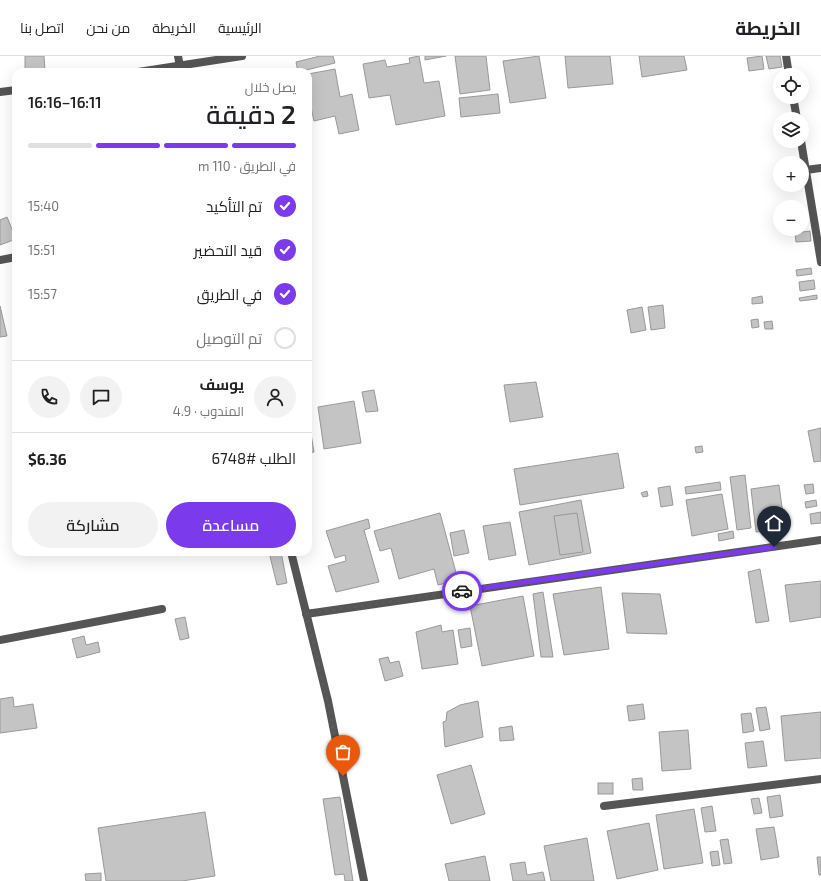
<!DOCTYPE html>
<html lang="ar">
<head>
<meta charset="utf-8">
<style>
  :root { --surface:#fff; --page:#f2f2f2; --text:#202124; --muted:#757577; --line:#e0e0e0; --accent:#7c3aed }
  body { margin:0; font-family:"Exo 2",Cairo,sans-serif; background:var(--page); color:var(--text); direction:rtl; height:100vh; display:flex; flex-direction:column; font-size:15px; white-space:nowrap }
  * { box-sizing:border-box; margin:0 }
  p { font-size:13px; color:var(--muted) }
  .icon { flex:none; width:22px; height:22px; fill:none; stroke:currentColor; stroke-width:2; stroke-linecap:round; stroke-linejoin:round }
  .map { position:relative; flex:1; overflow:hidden; direction:ltr }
  .drawer { position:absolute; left:12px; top:12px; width:300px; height:488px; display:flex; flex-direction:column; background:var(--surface); border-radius:12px; box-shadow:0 4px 16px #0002; direction:rtl }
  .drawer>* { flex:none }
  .fabs { position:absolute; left:773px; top:12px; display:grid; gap:8px }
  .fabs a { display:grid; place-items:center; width:36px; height:36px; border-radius:50%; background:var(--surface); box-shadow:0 4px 16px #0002; font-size:20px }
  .pin { position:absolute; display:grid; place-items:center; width:34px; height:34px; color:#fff; margin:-41px -17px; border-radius:50% 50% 50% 0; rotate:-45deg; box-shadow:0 0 4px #0007 }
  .pin .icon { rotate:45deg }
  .courier { position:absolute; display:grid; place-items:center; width:40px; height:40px; margin:-20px; border:3px solid #7c3aed; border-radius:50%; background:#fff; color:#222; box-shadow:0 1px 5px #0007 }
  .overview em { font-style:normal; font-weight:600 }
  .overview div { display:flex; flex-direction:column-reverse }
  .overview { display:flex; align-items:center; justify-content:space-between; height:68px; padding:0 16px }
  h1 { font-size:26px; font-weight:600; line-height:30px }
  .bar { display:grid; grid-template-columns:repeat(4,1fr); gap:6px 4px; align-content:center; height:48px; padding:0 16px }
  .bar i { height:5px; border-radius:3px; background:var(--line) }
  .bar .current { background:var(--accent) }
  .bar p { grid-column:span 4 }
  .line { display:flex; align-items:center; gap:10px; padding:0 16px; border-top:1px solid var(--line) }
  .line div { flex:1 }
  .round { display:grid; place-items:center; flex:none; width:42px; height:42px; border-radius:21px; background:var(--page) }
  ol { padding:0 16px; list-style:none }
  li { display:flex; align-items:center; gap:12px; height:44px }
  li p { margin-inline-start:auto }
  li .icon { padding:4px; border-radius:50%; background:var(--accent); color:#fff; stroke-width:4 }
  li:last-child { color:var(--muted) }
  li i { width:22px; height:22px; border:2px solid var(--line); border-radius:50% }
  .button { display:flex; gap:8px; margin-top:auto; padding:8px 16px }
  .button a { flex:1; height:46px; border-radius:24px; background:var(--accent); color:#fff; font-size:16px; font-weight:600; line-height:46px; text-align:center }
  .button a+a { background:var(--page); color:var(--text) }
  header { display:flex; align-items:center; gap:24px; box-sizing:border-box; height:56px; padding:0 20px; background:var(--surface); border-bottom:1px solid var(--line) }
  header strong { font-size:19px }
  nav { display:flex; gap:22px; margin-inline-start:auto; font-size:14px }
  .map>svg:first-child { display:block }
</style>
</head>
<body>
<header>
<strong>الخريطة</strong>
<nav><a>الرئيسية</a><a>الخريطة</a><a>من نحن</a><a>اتصل بنا</a></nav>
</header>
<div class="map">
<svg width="821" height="825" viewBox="0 0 821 825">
  <rect width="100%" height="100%" fill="#fff"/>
  <!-- building -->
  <g fill="#c4c4c4" stroke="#999">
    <path d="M 25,0 L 44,0 L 45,15 L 25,15 Z"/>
    <path d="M 320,0 L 333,0 L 335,7 L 298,16 L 296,6 Z"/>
    <path d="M 419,0 L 424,27 L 439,25 L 445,60 L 396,69 L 390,39 L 369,42 L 363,8 L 385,4 L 387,11 L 410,7 L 409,2 Z"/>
    <path d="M 425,0 L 446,0 L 425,4 Z"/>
    <path d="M 455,0 L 486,0 L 490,34 L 460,38 Z"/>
    <path d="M 539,0 L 546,42 L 510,47 L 503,5 Z"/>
    <path d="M 565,0 L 610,0 L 613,28 L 568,32 Z"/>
    <path d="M 639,0 L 684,0 L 687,14 L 642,21 Z"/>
    <path d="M 762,0 L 764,13 L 749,15 L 747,2 Z"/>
    <path d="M 766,0 L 780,0 L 782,11 L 769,13 Z"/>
    <path d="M 335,13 L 340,41 L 352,38 L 359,74 L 339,78 L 335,60 L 314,65 L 308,38 L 308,18 Z"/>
    <path d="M 498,38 L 500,57 L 461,61 L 459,42 Z"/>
    <path d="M 7,161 L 16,183 L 0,189 L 0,164 Z"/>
    <path d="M 810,175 L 811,185 L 796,186 L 795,177 Z"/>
    <path d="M 811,212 L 812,218 L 797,220 L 796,214 Z"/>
    <path d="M 814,224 L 815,233 L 800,235 L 799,226 Z"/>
    <path d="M 817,239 L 817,243 L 800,245 L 799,242 Z"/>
    <path d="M 762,240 L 763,247 L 752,248 L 752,242 Z"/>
    <path d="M 663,249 L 665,272 L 651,274 L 648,251 Z"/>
    <path d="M 0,250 L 7,280 L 0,281 Z"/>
    <path d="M 642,251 L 646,274 L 631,277 L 627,254 Z"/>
    <path d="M 758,263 L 759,271 L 752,272 L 751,264 Z"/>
    <path d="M 772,265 L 773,273 L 765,273 L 764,266 Z"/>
    <path d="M 536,326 L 543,361 L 510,366 L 504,329 Z"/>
    <path d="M 374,334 L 378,355 L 366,356 L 362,336 Z"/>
    <path d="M 354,345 L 361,387 L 324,393 L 318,351 Z"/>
    <path d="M 308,360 L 314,396 L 308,397 Z"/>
    <path d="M 821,372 L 821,405 L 814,406 L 808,375 Z"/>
    <path d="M 702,390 L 703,396 L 696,397 L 695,391 Z"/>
    <path d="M 618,397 L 624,432 L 520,449 L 514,413 Z"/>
    <path d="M 745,419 L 751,472 L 737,474 L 730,421 Z"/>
    <path d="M 720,426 L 721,434 L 686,438 L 685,431 Z"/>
    <path d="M 813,428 L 814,437 L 806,438 L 804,429 Z"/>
    <path d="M 779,429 L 785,473 L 756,476 L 751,433 Z"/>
    <path d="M 670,430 L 673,449 L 661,451 L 658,432 Z"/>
    <path d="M 647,435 L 648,440 L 643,441 L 641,437 Z"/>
    <path d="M 722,438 L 728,473 L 692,480 L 686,444 Z"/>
    <path d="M 581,444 L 591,497 L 529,509 L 519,456 Z"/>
    <path d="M 816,444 L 817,450 L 806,452 L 805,446 Z"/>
    <path d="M 821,456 L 821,467 L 811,468 L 810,458 Z"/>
    <path d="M 440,457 L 458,524 L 438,529 L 434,513 L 399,523 L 391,492 L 380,495 L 374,475 Z"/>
    <path d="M 577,457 L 583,496 L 560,499 L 554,460 Z"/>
    <path d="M 368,463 L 370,472 L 364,474 L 379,526 L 336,536 L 328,510 L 346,505 L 345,499 L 335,502 L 326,475 Z"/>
    <path d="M 510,466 L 516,499 L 489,504 L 483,470 Z"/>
    <path d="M 464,474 L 469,497 L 454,500 L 450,477 Z"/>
    <path d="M 733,475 L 734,482 L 719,485 L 718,478 Z"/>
    <path d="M 269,496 L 281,496 L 287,527 L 277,529 Z"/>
    <path d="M 760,513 L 769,565 L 756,567 L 748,516 Z"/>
    <path d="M 821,525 L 821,561 L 790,566 L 785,529 Z"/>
    <path d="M 601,531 L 609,593 L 564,599 L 553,538 Z"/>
    <path d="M 543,536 L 553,601 L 541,601 L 533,538 Z"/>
    <path d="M 622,537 L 660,538 L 667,578 L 627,577 Z"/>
    <path d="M 523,540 L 534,600 L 482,610 L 470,550 Z"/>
    <path d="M 185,561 L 189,582 L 180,584 L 175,563 Z"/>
    <path d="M 441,569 L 442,576 L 453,574 L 458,608 L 422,613 L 416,576 Z"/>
    <path d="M 470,572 L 472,590 L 461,592 L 458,574 Z"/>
    <path d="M 84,580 L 86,589 L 98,586 L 100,596 L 77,602 L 72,583 Z"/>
    <path d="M 388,601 L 390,607 L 399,605 L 403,620 L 385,625 L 379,603 Z"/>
    <path d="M 13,641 L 14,651 L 33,648 L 37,672 L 0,677 L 0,643 Z"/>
    <path d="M 478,645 L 483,681 L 445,691 L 443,666 L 446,665 L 447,656 L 460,649 Z"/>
    <path d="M 643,648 L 645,663 L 629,665 L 627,650 Z"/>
    <path d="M 766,651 L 770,673 L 760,675 L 756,652 Z"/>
    <path d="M 821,656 L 821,702 L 785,705 L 781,660 Z"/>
    <path d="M 751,657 L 754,675 L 743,677 L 741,658 Z"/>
    <path d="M 512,670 L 514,684 L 500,685 L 499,672 Z"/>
    <path d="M 688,674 L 691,713 L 662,715 L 659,676 Z"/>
    <path d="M 763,685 L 767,710 L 748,712 L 745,687 Z"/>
    <path d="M 471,709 L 485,758 L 451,768 L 437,719 Z"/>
    <path d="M 642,722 L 643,734 L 633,734 L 632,723 Z"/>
    <rect x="598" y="727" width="15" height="11"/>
    <path d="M 780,739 L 783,760 L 770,762 L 767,741 Z"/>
    <path d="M 340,741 L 353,825 L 345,825 L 344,818 L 335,819 L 323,743 Z"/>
    <path d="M 759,742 L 762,757 L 754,758 L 751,743 Z"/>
    <path d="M 712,750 L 716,775 L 705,776 L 701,752 Z"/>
    <path d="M 694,753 L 703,807 L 664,813 L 656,759 Z"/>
    <path d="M 205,756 L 215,820 L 182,825 L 106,825 L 98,772 Z"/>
    <path d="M 649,767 L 658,814 L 617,823 L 607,775 Z"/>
    <path d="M 774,771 L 779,801 L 761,804 L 756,773 Z"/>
    <path d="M 587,782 L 594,825 L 551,825 L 544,790 Z"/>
    <path d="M 728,783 L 732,807 L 724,808 L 720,784 Z"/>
    <path d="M 718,795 L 720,809 L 712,810 L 710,796 Z"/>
    <path d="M 485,800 L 490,825 L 449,825 L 445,808 Z"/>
    <path d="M 817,801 L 821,801 L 821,819 L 819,819 Z"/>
    <path d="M 525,806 L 527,819 L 543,816 L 545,825 L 513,825 L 510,808 Z"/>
    <path d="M 101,817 L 101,825 L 86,825 L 85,818 Z"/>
  </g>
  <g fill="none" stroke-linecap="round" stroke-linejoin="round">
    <!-- street -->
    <g stroke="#555" stroke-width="8">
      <path d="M 178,0 L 181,16"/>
      <path d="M 786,0 L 789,19"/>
      <path d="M 138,16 L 242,0"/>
      <path d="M 0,36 L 16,34"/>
      <path d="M 793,41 L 797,63"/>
      <path d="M 801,85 L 821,206"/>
      <path d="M 806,114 L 821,112"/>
      <path d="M 0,204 L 16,201"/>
      <path d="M 291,496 L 328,645 L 364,825"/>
      <path d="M 306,558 L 821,484"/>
      <path d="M 0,584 L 162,553"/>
      <path d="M 604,750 L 821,723"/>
    </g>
  </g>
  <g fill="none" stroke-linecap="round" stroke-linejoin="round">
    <!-- done -->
    <path stroke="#595959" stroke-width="4" stroke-dasharray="0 7.2" d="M 343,720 L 328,646 L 306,558 L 462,535"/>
    <!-- route -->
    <path stroke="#7c3aed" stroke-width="5" d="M 462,535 L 774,491"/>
  </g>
</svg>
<div class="fabs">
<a><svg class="icon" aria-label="locate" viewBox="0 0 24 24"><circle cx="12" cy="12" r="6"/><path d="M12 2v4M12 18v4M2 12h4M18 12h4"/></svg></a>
<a><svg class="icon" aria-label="layers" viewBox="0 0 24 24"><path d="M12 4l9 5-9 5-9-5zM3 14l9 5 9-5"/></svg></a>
<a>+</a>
<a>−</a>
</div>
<div class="pin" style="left:343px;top:720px;background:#ea580c"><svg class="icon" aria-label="bag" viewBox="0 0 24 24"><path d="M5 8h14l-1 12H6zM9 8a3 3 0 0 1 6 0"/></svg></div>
<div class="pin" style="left:774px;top:491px;background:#1f2937"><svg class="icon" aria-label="home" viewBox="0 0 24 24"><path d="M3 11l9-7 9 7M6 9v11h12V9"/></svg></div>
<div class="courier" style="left:462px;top:535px"><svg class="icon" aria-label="car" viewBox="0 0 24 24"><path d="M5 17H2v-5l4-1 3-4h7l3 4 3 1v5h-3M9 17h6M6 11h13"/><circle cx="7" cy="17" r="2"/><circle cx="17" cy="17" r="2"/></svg></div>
<section class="drawer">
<div class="overview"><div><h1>2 دقيقة</h1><p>يصل خلال</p></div><em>16:11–16:16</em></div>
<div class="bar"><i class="current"></i><i class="current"></i><i class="current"></i><i></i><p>في الطريق · 110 m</p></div>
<ol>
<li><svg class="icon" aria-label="check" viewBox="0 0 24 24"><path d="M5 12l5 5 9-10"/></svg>تم التأكيد<p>15:40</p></li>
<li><svg class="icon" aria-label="check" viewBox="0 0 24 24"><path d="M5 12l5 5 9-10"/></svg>قيد التحضير<p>15:51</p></li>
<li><svg class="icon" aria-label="check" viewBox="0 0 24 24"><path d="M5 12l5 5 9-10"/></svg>في الطريق<p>15:57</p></li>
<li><i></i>تم التوصيل</li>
</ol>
<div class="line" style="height:72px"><a class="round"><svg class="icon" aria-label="person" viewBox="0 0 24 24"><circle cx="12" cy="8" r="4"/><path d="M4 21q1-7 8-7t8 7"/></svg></a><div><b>يوسف</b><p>المندوب · 4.9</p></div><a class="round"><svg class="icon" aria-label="chat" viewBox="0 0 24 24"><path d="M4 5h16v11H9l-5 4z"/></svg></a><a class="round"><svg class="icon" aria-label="phone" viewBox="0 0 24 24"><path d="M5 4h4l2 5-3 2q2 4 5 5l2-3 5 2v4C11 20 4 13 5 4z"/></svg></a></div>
<div class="line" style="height:52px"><div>الطلب #6748</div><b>$6.36</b></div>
<div class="button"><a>مساعدة</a><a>مشاركة</a></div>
</section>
</div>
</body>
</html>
